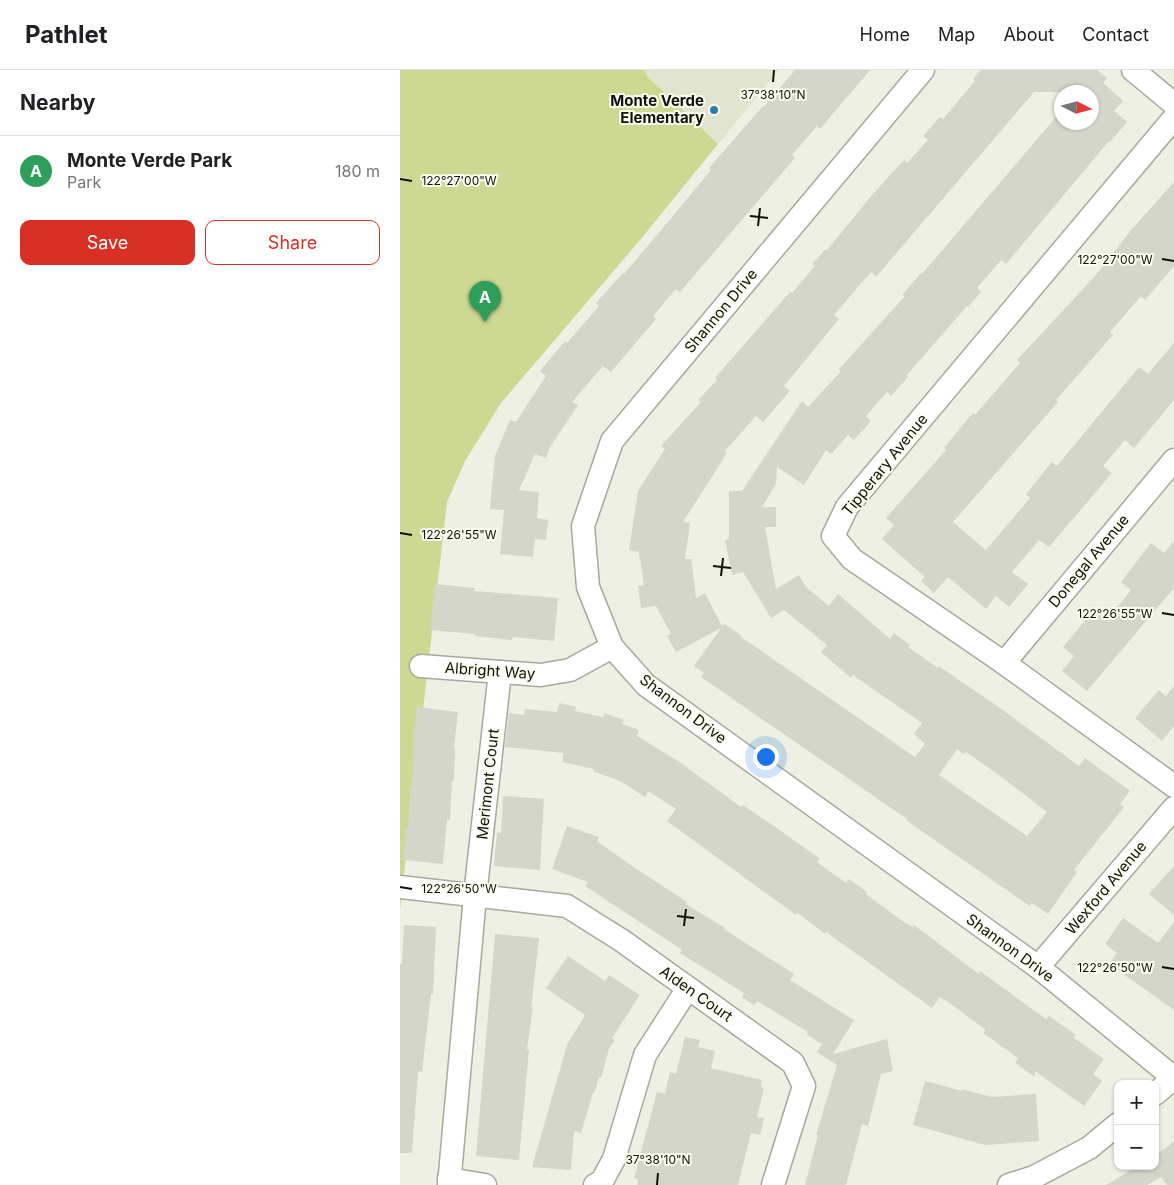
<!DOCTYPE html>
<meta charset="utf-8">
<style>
body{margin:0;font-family:Inter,sans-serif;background:#f2f2f2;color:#202124}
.controls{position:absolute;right:15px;bottom:15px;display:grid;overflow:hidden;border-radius:10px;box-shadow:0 1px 4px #0004}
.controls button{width:45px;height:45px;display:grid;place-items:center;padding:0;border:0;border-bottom:1px solid #e0e0e0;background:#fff;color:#202124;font:25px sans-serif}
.compass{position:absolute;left:654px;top:15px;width:45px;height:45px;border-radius:50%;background:#fff;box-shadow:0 1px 4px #0004;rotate:96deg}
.you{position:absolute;left:365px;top:686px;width:18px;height:18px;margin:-12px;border:4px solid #fff;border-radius:50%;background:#1a73e8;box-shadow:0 0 0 8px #1a73e833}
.badge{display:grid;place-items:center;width:32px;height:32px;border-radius:50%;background:#d93025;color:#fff;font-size:16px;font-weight:700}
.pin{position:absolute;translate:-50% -41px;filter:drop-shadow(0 1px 2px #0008)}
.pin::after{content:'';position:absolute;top:26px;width:18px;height:15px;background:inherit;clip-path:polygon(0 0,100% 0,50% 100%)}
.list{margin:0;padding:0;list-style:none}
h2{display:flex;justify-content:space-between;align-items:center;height:65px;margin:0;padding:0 20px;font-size:21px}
h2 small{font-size:16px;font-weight:400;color:#757577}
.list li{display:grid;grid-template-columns:32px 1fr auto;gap:15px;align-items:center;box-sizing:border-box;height:70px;padding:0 20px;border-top:1px solid #e0e0e0}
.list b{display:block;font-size:19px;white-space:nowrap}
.list p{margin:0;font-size:16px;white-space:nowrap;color:#757577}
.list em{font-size:16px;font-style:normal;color:#757577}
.actions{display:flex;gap:10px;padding:15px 20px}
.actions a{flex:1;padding:11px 0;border:1px solid #d93025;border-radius:10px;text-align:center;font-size:18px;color:#d93025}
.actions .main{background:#d93025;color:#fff}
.map{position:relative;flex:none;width:774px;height:1115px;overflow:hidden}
header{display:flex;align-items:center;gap:30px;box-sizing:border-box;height:70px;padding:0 25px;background:#fff;border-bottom:1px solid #e0e0e0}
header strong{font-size:24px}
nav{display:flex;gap:28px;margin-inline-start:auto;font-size:18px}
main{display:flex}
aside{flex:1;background:#fff}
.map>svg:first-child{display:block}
.built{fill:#e1e5cf}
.green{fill:#cdd892}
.building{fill:#d3d6c8;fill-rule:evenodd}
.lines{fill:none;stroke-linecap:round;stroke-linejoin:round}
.minor-casing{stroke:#a6a99b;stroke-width:25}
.minor{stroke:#fff;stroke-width:22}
.ticks{fill:none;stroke:#10110c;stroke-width:2}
.poi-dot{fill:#2b7dae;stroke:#fbfdef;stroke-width:2}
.labels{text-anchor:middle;stroke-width:4;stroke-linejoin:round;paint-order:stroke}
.poi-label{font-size:15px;font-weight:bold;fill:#10110c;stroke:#fbfdef;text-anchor:end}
.street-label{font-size:15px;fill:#10110c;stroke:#fbfdef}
.ticks-label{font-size:12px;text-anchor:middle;fill:#10110c;stroke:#fbfdef;stroke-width:4;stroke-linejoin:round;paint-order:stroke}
</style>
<header>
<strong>Pathlet</strong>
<nav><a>Home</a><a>Map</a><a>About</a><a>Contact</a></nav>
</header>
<main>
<aside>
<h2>Nearby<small></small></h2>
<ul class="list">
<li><span class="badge" style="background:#2e9e5b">A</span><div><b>Monte Verde Park</b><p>Park</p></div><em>180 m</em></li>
</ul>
<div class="actions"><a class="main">Save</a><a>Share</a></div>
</aside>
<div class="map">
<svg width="774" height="1115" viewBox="0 0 774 1115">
<rect width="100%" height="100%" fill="#edf0e2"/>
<path class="built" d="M244,0H379L318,74L247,6Z"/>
<path class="green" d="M0,0H244L248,7L318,74L240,170L101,333L65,391L47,432L0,839Z"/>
<g class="building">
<path d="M395,0H470L420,59L417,56L392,85L395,88L280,222L276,219L253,246L256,249L211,302L203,296L172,332L178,335L150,377L146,388L135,384L119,420L139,422L137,448L148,450L146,470L135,469L133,487L100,484L104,440L90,439L95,386L110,350L116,352L146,306L140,301L165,271L167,273L199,236L196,233L223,203L224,204L262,159L311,100L309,98L363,36L364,37Z"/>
<path d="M581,0H697L707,8L703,13L723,31L714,41L727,52L710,72L709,71L606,194L601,190L577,218L581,222L568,237L567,236L506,306L508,307L491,326L487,322L466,346L471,351L454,370L448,365L431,384L426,380L404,415L377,397L376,414L362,437H376V457H365L376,519L399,505L407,518L429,536L438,524L490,569L494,563L510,575L508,577L538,598L539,596L600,638L679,696L685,688L730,721L720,734L724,737L674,800L677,802L648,844L632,833L630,836L563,790L506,750L507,749L301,607L304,603L294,596L321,558L276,582L267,566L271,564L256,536L241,538L238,516L244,515L239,482L229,480L238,421L265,379L261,376L301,332L298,330L317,310L315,308L390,222L392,223L415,196L412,194L426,179L427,180L472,125L504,90L507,93L528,70L523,66L540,47L543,49L575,11L573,9ZM634,22H692V52H662V40L522,204L521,203L502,225L505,226L439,299L441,301L408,337L402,331L342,421H329V469L325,470L332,505L343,502L371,548L384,540L427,575L421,582L451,608L453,605L522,653L514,664L525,674L515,687L341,567L342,566L324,554L322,556L305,523L296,528L291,489H285L290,453L283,452L327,383L325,381L356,346L363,352L390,321L384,316L439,249L434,245L471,202L476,207ZM557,679L564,684L566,682L603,708L647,742L627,766L539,705Z"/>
<path d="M774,112V196L745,230L741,226L710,262L713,265L656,330L658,332L553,452L586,480L630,428L626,424L652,392L657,396L739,297L748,304L774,273V330L734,378L725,370L703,396L712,403L649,477L639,470L612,502L628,514L609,537L596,526L586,539L548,507L534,523L521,511L525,507L482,469L494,455L486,448L546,380L544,378L561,357L573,343L575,345L620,293L617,290L695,206L732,159Z"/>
<path d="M774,471V518L687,621L662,601L674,586L663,577L694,540L706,551L731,520L721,512L751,473L764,483Z"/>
<path d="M35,514L75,518L74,521L158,528L154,571L113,567L112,570L75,566V564L30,560Z"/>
<path d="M774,616V656L762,671L735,648L759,620L766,626Z"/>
<path d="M159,633L176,637L175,641L203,647L204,643L224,650L222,654L239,660L237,666L278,691L341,737L343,735L374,756L420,789L417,792L446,813L449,809L467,822L466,824L505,853L513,857L514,855L579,904L580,901L646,949L649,946L676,965L674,968L704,989L693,1004L702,1011L684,1036L635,1001V1007L615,993L618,988L583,963L586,960L548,932L540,927L532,938L426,862L425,864L398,843L396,845L267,751L276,739L248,721L245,727L220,711L193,701L194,699L162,692L164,683L105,677L109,643L124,645L125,639L157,642Z"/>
<path d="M17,637L58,642L54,678H55L54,711H52L50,750H47L43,794L3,790L6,758H8L10,716L12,717L14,663Z"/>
<path d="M103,726L144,729L140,800L94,796L97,763H101Z"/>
<path d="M167,756L199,767L197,771L232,796L287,832L286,834L325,858L324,859L394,904L390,910L454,950L433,984L487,969L493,1001L481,1004L468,1056L462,1054L446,1115H405L418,1065H416L437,995L417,982L422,974L406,964L408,962L357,931L354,935L342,927L344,923L280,883L282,880L185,816L188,812L152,799Z"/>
<path d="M774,796V845L749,824Z"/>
<path d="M723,848L758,873L774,852V940L709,894L717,883L705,874Z"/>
<path d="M4,855L36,857L33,924H31L22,1002L18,1001L12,1083H0V894H2Z"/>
<path d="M95,864L139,868L131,939L133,936L127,980H129L119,1090L76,1086Z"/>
<path d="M168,886L205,911L209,905L240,925L212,968L215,970L209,979L201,1008L199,1007L194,1024L193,1023L181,1063L174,1061L171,1100L132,1097L167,975L185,945L146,918Z"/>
<path d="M285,967L300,970L298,977L315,981L311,998L362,1010L361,1017L364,1018L357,1047L364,1048L360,1065L351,1063L338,1115H237L238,1109L234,1108L257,1022L265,1024L270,1002L276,1004Z"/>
<path d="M525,1011L562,1021V1019L592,1027L636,1024L639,1071L585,1075L513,1055Z"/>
<path d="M774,1071V1115H767L761,1107L747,1115H706L738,1096H755V1086Z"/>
</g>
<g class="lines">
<g class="minor-casing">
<g id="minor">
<path d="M523,0L212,371L183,456L188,517L212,577L246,615L638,897L774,1008"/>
<path d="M733,0L774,34"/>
<path d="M774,48L447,437L433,466L452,489L604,593L774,716"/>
<path d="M604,593L774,390"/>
<path d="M21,596L141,605L170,600L212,577"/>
<path d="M0,817L167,836L221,870L393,993L404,1016L373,1115"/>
<path d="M638,897L774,738"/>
<path d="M755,1024L774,1008"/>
<path d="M49,1109L85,1115"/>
<path d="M49,1115L75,826L100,602"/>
<path d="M195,1115L202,1111L214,1089L245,985L288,918"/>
<path d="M609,1115L634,1107L689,1078L718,1054"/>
</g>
</g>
<use href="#minor" class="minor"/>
</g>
<path class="ticks" d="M373,12L374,0M0,109L12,111M350,146L368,148M358,156L360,138M762,189L774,191M0,463L12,465M313,496L331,498M321,506L323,488M762,543L774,545M0,817L12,819M277,846L294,848M284,856L286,839M762,897L774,899M257,1115L258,1103"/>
<circle class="poi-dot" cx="314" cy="40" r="5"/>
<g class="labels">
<g class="poi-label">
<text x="304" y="36">Monte Verde<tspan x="304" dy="17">Elementary</tspan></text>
</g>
<g class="street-label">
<text transform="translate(321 241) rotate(-50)" y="5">Shannon Drive</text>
<text transform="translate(485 395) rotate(-51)" y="5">Tipperary Avenue</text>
<text transform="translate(689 491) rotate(-50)" y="5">Donegal Avenue</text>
<text transform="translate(90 601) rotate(4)" y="5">Albright Way</text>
<text transform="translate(283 639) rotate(37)" y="5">Shannon Drive</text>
<text transform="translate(88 714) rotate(-84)" y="5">Merimont Court</text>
<text transform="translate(706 818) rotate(-50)" y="5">Wexford Avenue</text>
<text transform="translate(610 878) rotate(36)" y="5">Shannon Drive</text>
<text transform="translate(296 924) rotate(35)" y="5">Alden Court</text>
</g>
</g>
<g class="ticks-label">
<text x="373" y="29">37°38'10"N</text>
<text x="59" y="115">122°27'00"W</text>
<text x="715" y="194">122°27'00"W</text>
<text x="59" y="469">122°26'55"W</text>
<text x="715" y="548">122°26'55"W</text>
<text x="59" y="823">122°26'50"W</text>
<text x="715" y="902">122°26'50"W</text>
<text x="258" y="1094">37°38'10"N</text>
</g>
</svg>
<div class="controls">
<button>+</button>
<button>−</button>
</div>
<svg class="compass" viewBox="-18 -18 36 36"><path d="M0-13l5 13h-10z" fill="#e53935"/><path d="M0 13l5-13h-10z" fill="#757577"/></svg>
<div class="you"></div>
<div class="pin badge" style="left:85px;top:252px;background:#2e9e5b">A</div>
</div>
</main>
